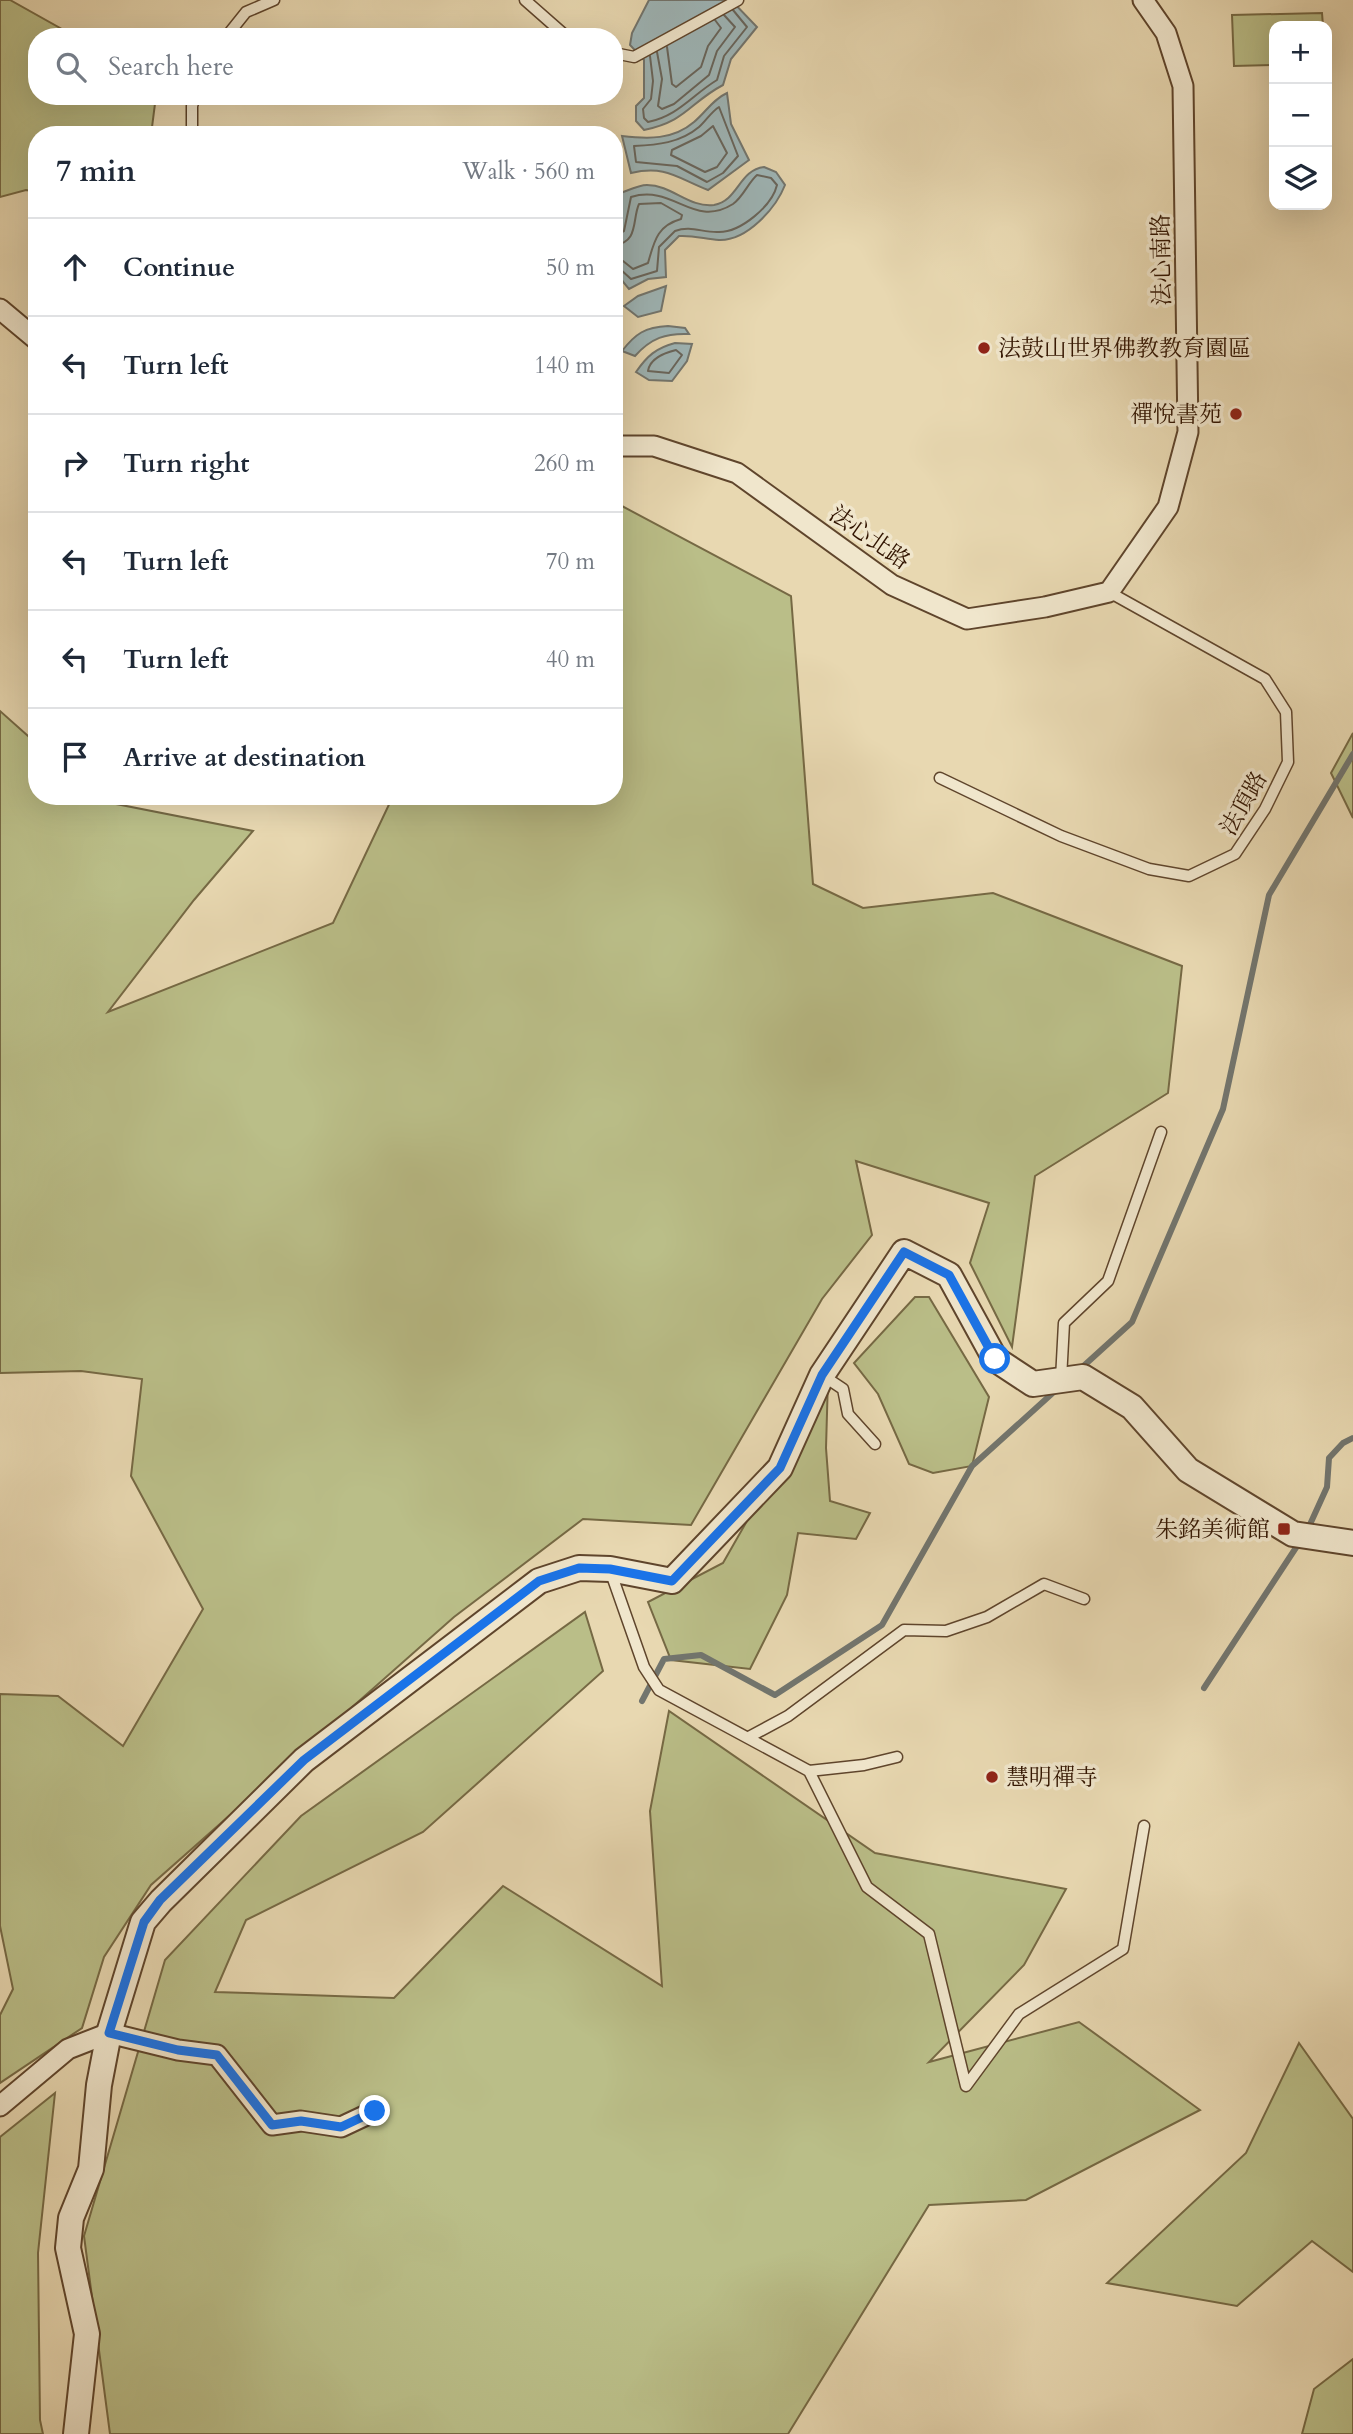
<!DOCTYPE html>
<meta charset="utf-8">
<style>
body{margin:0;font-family:Cardo,"Noto Serif TC",serif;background:#f6f6f7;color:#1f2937}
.controls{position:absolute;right:21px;top:21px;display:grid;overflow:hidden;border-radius:14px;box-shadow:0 7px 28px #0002}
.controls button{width:63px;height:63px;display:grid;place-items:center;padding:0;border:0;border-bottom:2px solid #e0e1e3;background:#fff;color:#1f2937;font:35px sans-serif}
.stop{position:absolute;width:21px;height:21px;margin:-16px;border:5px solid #1a73e8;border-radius:50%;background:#fff}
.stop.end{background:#1a73e8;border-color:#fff;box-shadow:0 2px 7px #0008}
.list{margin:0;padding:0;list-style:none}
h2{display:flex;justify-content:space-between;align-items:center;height:91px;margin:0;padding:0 28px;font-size:30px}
h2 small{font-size:23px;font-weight:400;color:#747a83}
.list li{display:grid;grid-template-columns:46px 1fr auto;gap:21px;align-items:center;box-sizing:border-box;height:98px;padding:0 28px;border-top:2px solid #e0e1e3}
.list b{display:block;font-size:26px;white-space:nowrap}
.list em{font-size:23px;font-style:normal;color:#747a83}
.icon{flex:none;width:38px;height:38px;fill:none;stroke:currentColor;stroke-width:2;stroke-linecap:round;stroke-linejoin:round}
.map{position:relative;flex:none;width:1353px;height:2434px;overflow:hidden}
.search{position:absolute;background:#fff;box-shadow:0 7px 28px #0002;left:28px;top:28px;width:595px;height:77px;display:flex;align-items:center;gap:18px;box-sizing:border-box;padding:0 24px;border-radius:28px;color:#747a83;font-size:26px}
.panel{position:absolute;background:#fff;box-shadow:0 7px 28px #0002;left:28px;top:126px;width:595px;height:679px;border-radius:28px}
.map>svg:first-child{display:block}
.green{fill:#babe88;stroke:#766944;stroke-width:2}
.water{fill:#9eb6b8;stroke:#72756e;stroke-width:2}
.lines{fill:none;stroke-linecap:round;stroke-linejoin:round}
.shore{stroke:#68655c;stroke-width:2}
.stream{stroke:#72756e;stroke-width:6}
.service-casing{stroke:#5f452c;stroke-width:13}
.minor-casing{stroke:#5f452c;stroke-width:23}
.tertiary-casing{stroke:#5f452c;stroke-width:28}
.service{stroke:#f0e6cc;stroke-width:10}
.minor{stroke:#f0e6cc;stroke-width:19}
.tertiary{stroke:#f0e6cc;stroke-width:24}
.route{stroke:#1a73e8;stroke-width:9}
.poi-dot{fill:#8f2418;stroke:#f0e6cc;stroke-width:2.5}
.labels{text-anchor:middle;stroke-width:7;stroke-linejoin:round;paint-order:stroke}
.street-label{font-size:23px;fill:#311400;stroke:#f0e6cc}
.poi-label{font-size:23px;fill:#311400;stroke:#f0e6cc;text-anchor:start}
</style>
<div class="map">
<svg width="1353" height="2434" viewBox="0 0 1353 2434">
<rect width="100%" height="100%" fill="#e8d8b1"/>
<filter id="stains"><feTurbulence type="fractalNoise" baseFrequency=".00286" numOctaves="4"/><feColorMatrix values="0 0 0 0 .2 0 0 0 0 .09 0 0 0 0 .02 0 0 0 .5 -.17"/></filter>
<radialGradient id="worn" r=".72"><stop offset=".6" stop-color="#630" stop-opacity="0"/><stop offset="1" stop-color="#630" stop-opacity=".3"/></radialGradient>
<g class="green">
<path d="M0,0H10L76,37H37V96H156L151,135H37V192L26,190L0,197Z"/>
<path d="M1322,13L1323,26H1274V65L1234,66L1232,15Z"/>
<path d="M620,505L791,596L813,884L863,908L993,893L1182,966L1168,1093L1035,1176L1012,1347L970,1263L989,1203L856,1161L872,1235L822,1299L691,1525L583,1519L454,1617L151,1885L104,1957L82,2028L0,2083V2015L13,1989L0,1926V1694L58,1696L123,1746L203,1609L131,1476L142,1379L81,1371L0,1373V711L37,744V796H96L101,801L253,831L194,900L108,1012L333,923L393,796H614V510Z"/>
<path d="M1353,733V818L1331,773Z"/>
<path d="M915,1297H929L989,1397L972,1466L933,1473L909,1464L878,1394L854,1363Z"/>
<path d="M828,1379L826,1448L830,1501L870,1513L856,1539L798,1533L787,1595L750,1669L671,1660L648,1602L723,1563Z"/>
<path d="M585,1612L603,1671L423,1832L246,1920L215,1992L394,1998L503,1886L662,1986L650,1811L669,1711L875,1853L1066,1889L1024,1965L929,2062L1079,2022L1200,2110L1026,2200L929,2205L788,2434H110L84,2236L165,1960L301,1816Z"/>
<path d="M1299,2043L1353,2119V2272L1312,2241L1237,2306L1107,2283L1246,2153Z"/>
<path d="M55,2093L38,2253L40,2420L43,2434H0V2137Z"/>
<path d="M1353,2359V2434H1302L1314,2389Z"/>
</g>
<g class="water">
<path d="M649,0H731L757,27L731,59L723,85C689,103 687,121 644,130L636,121V106L644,98V60L630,45L632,33Z"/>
<path d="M727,93L731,124L749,160L708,190C677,178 666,165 631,173L622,136C648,139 673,140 694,122C707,111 712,100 727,93Z"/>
<path d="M764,167L776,172L785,185C776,208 747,241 719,240C705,239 693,235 679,236L665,250L666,277L648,279L629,289C600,259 621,230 621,193C629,190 639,185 647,185C672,185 689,208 714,205C738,201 739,170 764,167Z"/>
<path d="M666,286L661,311L638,317L624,306L638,296Z"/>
<path d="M668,326L685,328L689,334C666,333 651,338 635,356L622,351C635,334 645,327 668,326Z"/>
<path d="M675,343L692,344L687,361L672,381L649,380L636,372C647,356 656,348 675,343Z"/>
</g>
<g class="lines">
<g class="shore">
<path d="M667,47L672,84L676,87L701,67L708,46L721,28L715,20"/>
<path d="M657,52L662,79L658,106L662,109L674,104L709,75L717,51L735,27L724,15"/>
<path d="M650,56L653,81L651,99L643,109L644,118L648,122C678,116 692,95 717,80L724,56L747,27L733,10"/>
<path d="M719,107L738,156L723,173L707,182L677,166L636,162L634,146C657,145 680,143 699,127C706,121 711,112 719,107Z"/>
<path d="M713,126L727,153L717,167L705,172L671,155L672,150L701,136Z"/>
<path d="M614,236L624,231L631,197C674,184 693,229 733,204C743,197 748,183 757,175L771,178L777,185C772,206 741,232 719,232C703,233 691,225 675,231L659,247L657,271L631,279L620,269L614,268"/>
<path d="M614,245C639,243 632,219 639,204L661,203L682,215L681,219C656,226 654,243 648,263L633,269L623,261L614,259"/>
<path d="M676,350L682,355L669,373L648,371C650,358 664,353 676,350Z"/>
</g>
<g class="stream">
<path d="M1078,1371L1132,1322L1223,1109L1269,895L1353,754"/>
<path d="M1307,1531L1327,1487L1329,1458L1343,1443L1353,1438"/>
<path d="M1204,1688L1301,1540"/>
<path d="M642,1701L664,1659L701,1655L775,1695L882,1625L972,1466L1056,1390"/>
</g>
<g class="service-casing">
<g id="service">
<path d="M525,0L567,37"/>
<path d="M226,37L246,12L274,0"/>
<path d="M614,53L634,57L738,0"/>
<path d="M192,135V106L195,96"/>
<path d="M940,778L1061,836L1149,869L1189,876L1235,854L1265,809L1288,762L1286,712L1265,679L1109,592"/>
<path d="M822,1375L843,1389L848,1414L875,1444"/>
<path d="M1061,1379L1064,1323L1108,1281L1161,1132"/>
<path d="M611,1573L644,1667L659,1690L809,1771L867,1887L929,1934L966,2086L1019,2014L1123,1949L1144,1826"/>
<path d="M749,1737L788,1716L904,1630L946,1631L987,1617L1044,1584L1084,1599"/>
<path d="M809,1771L864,1765L897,1757"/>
</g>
</g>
<g class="minor-casing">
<g id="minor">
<path d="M0,309L37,340"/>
<path d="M614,446H654L737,473L892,585L967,619L1045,607L1109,592L1168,507L1188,432L1183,86L1166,33L1143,0"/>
<path d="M0,2106L68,2049L109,2033L178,2050L217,2055L272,2125L301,2121L341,2127L375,2111"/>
</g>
</g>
<g class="tertiary-casing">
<path id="tertiary" d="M76,2434L87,2334L68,2248L71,2218L91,2169L99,2085L109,2033L143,1922L161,1901L304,1760L539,1581L579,1568L610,1569L672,1581L780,1468L822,1375L904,1252L949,1275L995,1359L1033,1384L1083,1377L1132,1407L1188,1470L1293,1534L1353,1543"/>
</g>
<use href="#service" class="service"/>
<use href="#minor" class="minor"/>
<use href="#tertiary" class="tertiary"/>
</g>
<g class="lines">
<path class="route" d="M375,2111L341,2127L301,2121L272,2125L217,2055L178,2050L109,2033L144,1922L160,1900L304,1760L539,1581L579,1568L610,1569L672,1581L780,1468L822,1375L904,1252L949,1275L995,1359"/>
</g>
<g class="poi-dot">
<circle cx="984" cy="348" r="7"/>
<circle cx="1236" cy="414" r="7"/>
<rect x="1277" y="1522" width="14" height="14" rx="3.5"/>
<circle cx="992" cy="1777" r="7"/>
</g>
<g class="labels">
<g class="street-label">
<text transform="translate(1161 260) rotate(-91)" y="8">法心南路</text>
<text transform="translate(870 537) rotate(35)" y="8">法心北路</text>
<text transform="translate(1243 803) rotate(-60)" y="8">法頂路</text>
</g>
<g class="poi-label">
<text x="998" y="356">法鼓山世界佛教教育園區</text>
<text x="1222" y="422" text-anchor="end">禪悅書苑</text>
<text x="1270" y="1537" text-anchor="end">朱銘美術館</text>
<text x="1006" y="1785">慧明禪寺</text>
</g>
</g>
<rect width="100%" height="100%" filter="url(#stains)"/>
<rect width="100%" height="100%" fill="url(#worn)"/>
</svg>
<div class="controls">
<button>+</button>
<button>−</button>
<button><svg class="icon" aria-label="layers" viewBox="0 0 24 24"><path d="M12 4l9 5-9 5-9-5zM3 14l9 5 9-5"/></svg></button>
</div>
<div class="stop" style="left:995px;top:1359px"></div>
<div class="stop end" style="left:375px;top:2111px"></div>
<div class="search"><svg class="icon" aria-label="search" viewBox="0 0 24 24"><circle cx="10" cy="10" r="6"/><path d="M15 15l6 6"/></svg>Search here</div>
<section class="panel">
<h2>7 min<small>Walk · 560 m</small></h2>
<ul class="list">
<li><svg class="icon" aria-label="ahead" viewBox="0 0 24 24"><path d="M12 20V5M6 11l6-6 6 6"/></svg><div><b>Continue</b></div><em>50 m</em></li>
<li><svg class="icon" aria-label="left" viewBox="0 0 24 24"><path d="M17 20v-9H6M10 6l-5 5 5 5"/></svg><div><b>Turn left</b></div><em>140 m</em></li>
<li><svg class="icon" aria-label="right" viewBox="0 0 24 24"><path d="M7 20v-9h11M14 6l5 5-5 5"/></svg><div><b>Turn right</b></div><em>260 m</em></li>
<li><svg class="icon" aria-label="left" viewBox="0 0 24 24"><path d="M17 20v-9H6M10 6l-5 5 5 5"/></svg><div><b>Turn left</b></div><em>70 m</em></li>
<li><svg class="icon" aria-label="left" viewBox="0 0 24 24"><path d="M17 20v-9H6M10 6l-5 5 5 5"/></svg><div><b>Turn left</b></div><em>40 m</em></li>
<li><svg class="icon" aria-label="arrive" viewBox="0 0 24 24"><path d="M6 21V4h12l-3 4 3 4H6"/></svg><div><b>Arrive at destination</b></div></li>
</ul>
</section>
</div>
